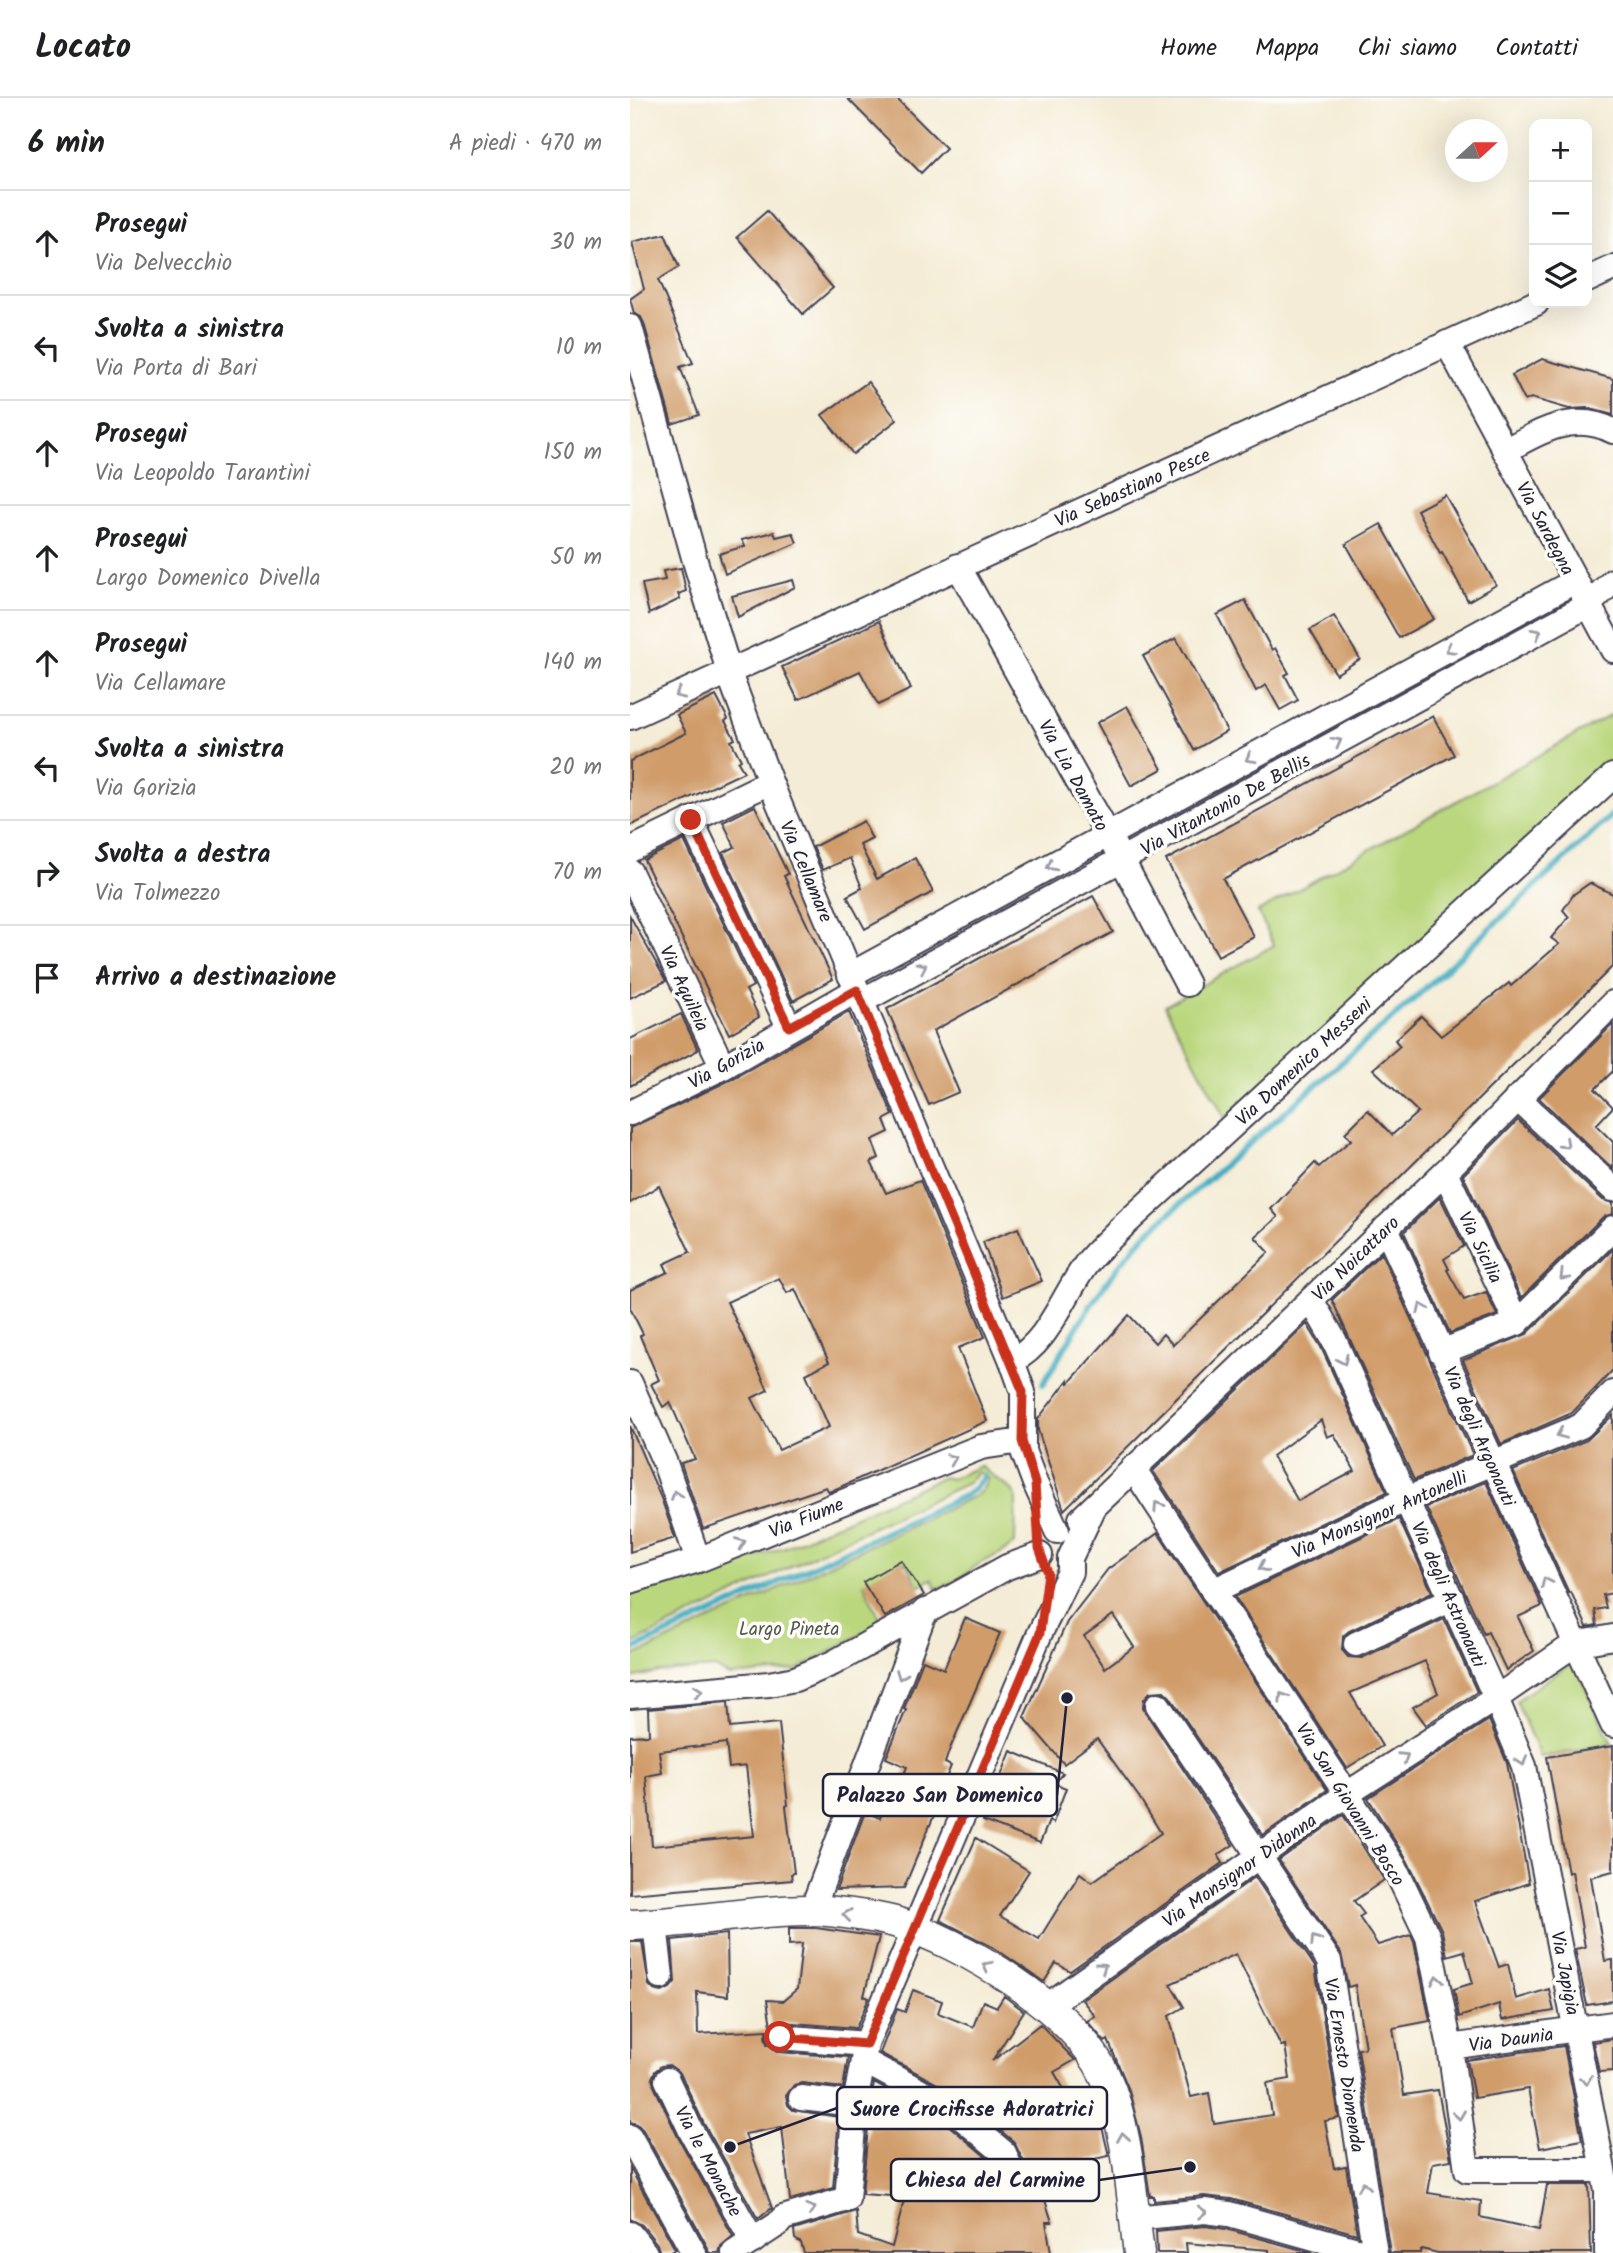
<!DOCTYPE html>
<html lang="it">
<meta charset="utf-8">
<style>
body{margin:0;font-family:Kalam,sans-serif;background:#f2f2f2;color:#202124}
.controls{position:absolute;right:21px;top:21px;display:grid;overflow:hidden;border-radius:14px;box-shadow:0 7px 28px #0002}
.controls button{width:63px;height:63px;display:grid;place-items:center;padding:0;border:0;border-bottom:2px solid #e0e0e0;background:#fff;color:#202124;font:35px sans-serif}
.compass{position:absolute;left:815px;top:21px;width:63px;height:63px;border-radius:50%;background:#fff;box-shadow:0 7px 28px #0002;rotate:69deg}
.stop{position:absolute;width:21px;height:21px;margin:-16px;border:5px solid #c8321e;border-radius:50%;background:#fff}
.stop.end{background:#c8321e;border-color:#fff;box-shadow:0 2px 7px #0008}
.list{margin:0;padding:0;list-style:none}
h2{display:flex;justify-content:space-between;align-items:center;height:91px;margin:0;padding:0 28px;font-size:30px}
h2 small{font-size:23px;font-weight:400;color:#757577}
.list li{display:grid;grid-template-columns:46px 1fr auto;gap:21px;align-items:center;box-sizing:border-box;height:105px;padding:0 28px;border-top:2px solid #e0e0e0}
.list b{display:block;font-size:26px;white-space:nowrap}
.list p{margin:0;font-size:23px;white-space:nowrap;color:#757577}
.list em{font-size:23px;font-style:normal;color:#757577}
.icon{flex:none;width:38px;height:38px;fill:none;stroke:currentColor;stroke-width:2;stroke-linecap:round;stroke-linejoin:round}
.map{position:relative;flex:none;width:983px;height:2155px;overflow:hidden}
header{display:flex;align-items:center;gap:42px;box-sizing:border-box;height:98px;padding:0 35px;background:#fff;border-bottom:2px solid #e0e0e0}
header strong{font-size:33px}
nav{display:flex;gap:38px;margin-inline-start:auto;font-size:24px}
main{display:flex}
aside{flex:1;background:#fff}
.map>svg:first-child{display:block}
.green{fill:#bad77e;stroke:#6e7c5c;stroke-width:2}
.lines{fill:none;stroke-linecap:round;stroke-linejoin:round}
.stream{stroke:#43adc2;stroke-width:6}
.building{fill:#d09c6a;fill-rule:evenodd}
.minor-casing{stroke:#424052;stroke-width:28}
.major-casing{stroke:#424052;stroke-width:33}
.minor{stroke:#fff;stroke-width:24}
.major{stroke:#fff;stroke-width:30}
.oneway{stroke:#9c9ca7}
.route{stroke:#c8321e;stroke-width:9}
.labels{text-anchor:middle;stroke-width:7;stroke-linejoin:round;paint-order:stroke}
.street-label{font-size:19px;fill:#22223b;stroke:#fdfcf7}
.park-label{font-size:19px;fill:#50584f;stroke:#fdfcf7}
.leader{fill:none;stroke:#22223b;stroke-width:2.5}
.callout-dot{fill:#22223b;stroke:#fdfcf7;stroke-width:2.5}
.callout{fill:#fdfcf7;stroke:#22223b;stroke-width:2.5}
.callout-label{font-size:21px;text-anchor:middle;font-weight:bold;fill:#22223b}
</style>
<header>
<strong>Locato</strong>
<nav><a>Home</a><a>Mappa</a><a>Chi siamo</a><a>Contatti</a></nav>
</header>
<main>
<aside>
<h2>6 min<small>A piedi · 470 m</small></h2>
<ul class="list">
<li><svg class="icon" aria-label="ahead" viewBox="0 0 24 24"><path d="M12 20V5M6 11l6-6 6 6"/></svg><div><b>Prosegui</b><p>Via Delvecchio</p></div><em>30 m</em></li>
<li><svg class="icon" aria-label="left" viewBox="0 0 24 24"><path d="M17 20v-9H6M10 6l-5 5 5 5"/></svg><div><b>Svolta a sinistra</b><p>Via Porta di Bari</p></div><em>10 m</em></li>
<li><svg class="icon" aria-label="ahead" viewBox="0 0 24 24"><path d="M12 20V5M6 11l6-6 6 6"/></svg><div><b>Prosegui</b><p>Via Leopoldo Tarantini</p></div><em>150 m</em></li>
<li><svg class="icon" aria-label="ahead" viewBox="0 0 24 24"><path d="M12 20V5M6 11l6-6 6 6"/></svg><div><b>Prosegui</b><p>Largo Domenico Divella</p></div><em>50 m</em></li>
<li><svg class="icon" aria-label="ahead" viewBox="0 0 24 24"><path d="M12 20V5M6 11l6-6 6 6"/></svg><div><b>Prosegui</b><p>Via Cellamare</p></div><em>140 m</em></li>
<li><svg class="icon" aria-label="left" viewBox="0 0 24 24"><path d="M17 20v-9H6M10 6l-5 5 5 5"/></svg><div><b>Svolta a sinistra</b><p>Via Gorizia</p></div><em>20 m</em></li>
<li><svg class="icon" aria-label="right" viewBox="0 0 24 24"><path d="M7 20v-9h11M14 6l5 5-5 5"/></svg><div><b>Svolta a destra</b><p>Via Tolmezzo</p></div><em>70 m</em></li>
<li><svg class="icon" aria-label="arrive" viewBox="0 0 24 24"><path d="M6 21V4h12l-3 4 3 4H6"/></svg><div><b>Arrivo a destinazione</b></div></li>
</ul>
</aside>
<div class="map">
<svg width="983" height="2155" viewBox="0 0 983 2155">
<rect width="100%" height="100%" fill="#fdfcf7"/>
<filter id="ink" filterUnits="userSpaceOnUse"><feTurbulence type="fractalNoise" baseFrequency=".0143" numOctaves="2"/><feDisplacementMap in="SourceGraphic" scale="14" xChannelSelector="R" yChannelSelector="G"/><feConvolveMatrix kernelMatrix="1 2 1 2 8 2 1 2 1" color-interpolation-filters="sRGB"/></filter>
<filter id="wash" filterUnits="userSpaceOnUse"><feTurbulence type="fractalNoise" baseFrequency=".00686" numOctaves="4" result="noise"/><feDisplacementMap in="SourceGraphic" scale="28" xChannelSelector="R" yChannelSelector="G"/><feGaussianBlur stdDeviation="1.57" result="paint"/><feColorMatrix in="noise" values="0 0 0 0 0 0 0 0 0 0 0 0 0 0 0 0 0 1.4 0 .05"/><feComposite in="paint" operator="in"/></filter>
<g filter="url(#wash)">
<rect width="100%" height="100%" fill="#f4ecd6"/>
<g class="green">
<path d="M983,616V664L596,1022L535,908L644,847L628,814Z"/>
<path d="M350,1368L383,1393L386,1399L385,1444L375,1453L350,1465L328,1482L307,1491L302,1481L288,1488L276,1464L233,1485L252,1524L167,1572L99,1578L85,1570L30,1574L0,1580V1560L345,1398L352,1392L358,1381L347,1374L338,1385L215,1442L0,1547V1495L68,1479L158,1448L313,1379L321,1381Z"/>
<path d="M943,1564L982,1646L910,1659L886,1603Z"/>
</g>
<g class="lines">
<g class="stream">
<path d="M413,1286C445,1232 473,1182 516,1136L775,909L983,716"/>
<path d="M0,1553L336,1397L345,1390L354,1378"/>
</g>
</g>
<g id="blocks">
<g class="building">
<path d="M217,0H266L316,50L291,75Z"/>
<path d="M137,113L203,190L173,216L107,139Z"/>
<path d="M35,136L49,169L28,182L63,265L50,269L69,317L42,326L14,225L11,219L4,215L0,201L14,191L2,144Z"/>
<path d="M912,261L983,281V317L957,310L939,311L901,300L895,303L882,277Z"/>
<path d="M238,284L267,322L223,356L192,317Z"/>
<path d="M815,397L866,487L838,503L812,454L810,455L787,412Z"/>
<path d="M751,426L804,521L769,540L716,446Z"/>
<path d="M144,434L146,439L163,435L167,445L95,476L89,456L115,448L112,442Z"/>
<path d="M51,470L56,493L48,496L50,501L19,516L12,486L35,482L33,473Z"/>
<path d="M163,482L165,489L108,519L102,498Z"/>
<path d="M615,502L642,552L645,550L659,575L655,577L668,602L650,612L636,587L626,593L587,517Z"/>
<path d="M704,518L730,561L706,576L680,532Z"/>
<path d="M249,523L281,591L248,607L230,573L168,602L152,569Z"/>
<path d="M546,540L597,633L564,652L513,558Z"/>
<path d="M86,598L98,621L95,623L105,641L101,643L111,662L108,664L114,674L0,728V663L56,635L47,617Z"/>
<path d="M497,608L532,671L501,688L467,625Z"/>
<path d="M803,618L824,657L593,781L624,839L588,858L536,762Z"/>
<path d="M125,708L158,776L154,778L203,881L163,903L93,755L105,749L93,724Z"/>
<path d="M233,723L242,741L230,747L247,781L285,760L303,794L235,831L217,798L232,790L220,760L193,772L183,749Z"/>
<path d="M54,742L123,888L116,892L129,919L99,936L14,762Z"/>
<path d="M960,785L983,796V868L434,1412L408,1332V1321L438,1282L439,1285L499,1217L525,1245L533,1236L543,1247L639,1154L625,1139L648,1119L641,1111L685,1065L689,1069L721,1042L715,1035L738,1012L762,1037L788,1014L743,971L770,948L765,942L791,918L811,938L879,885L881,888L929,846L921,840L939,819L933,812L944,796Z"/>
<path d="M463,798L483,834L303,933L329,994L299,1007L257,911Z"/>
<path d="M0,818L36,883L0,900Z"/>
<path d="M219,914L263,1017L254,1022L259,1034L242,1042L249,1060L241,1064L256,1095L290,1082L355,1239L328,1250L357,1323L199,1394L196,1389L73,1431L51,1365L65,1361L40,1304L33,1309L21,1286L29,1282L10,1238L13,1236L0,1210V1192L38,1174L34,1166L60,1154L29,1088L0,1105V1030L100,982ZM149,1180L157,1195L165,1191L199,1264L176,1276L199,1329L149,1352L122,1300L138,1292L97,1204Z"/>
<path d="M51,916L68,952L0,988V941Z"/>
<path d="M983,926V973L965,991L983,1009L966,1027L983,1044V1071L909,1000Z"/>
<path d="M888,1022L973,1102L983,1105V1116L973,1119L891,1200L833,1077Z"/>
<path d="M810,1099L834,1148L814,1161L819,1171L817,1172L834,1202L856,1194L867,1217L820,1235L774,1134Z"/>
<path d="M388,1130L412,1183L373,1199L353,1144Z"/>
<path d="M983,1151V1272L942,1315L871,1346L833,1262L897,1236Z"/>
<path d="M751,1155L843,1357L784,1382L702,1202Z"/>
<path d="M677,1226L691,1249L757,1394L589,1474L523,1373ZM691,1322L697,1339L704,1336L725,1373L668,1403L642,1358Z"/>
<path d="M983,1317V1495L973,1497L976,1510L965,1512L967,1527L957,1529L941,1494L939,1495L883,1373L957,1342Z"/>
<path d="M0,1328L31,1400L45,1440L0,1454Z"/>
<path d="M856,1384L912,1508L888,1519L904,1553L876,1572L858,1534L854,1536L796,1409Z"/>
<path d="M769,1421L802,1494L719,1533L713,1538L712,1552L718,1559L732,1560L814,1521L847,1594L796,1627L783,1609L808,1595L795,1563L720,1595L752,1648L717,1670L605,1499Z"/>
<path d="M528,1435L697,1692L633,1737L540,1599L534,1593L520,1594L514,1601L513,1609L516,1615L603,1747L588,1757L593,1765L440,1873L426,1865L414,1884L363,1849L310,1822L346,1740L399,1773L370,1818L409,1841L450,1775L462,1784L531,1735L509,1699L467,1641L434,1666L394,1619L437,1524L478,1471ZM483,1517L504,1549L475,1570L454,1538Z"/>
<path d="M271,1462L294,1497L255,1519L233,1484Z"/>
<path d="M335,1520L370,1535L319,1653L315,1665L321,1668L314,1685L317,1686L274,1790L206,1792L235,1714L250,1720L255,1709L260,1711L277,1669L256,1660L276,1612L274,1611L293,1562L314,1571Z"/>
<path d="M98,1604L100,1630L149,1625L158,1707L156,1708L164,1775L161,1776L162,1782L0,1796V1638L19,1637L18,1611ZM96,1645L99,1670L116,1668L124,1738L22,1748L16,1678L32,1675L29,1653Z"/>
<path d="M859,1622L877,1665L899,1785L845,1803L869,1869L878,1866L886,1901L919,1891L924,1913L872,1922L869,1906L829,1919L824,1891L843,1885L834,1853L817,1858L812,1833L777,1762L738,1700Z"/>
<path d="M983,1648V1773L961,1779L975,1863L983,1862V1903L957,1907L945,1851L955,1849L942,1773L938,1775L917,1659Z"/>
<path d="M381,1653L433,1675L424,1685L436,1690L423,1725L419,1723L410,1745L353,1723Z"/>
<path d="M713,1717L754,1782L724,1803L734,1816L729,1819L748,1847L781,1837L784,1844L800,1923L763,1930L774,1997L808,1992L821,2062L803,2065L798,2095L851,2103L850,2119L909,2132L917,2087H959L961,2155H808L791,2151L790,2155H760L728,1951L735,1950L725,1887L718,1889L711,1855L649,1762Z"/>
<path d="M625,1779L685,1869L709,2020L695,2023L704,2070L716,2068L727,2136L601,2101L574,2098L524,2103V2098H520L511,2039L499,1992L478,1942L475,1944L457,1923L465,1918L452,1902ZM606,1856L651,1948L655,1947L660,1981L637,1985L642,2017L584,2026L579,1995L561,1999L539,1918L554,1909L540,1886Z"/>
<path d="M159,1830H186L249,1839L234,1898L239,1900L226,1930L151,1924L141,1928L137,1902L153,1903L167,1891L172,1846L159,1847Z"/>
<path d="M97,1836L98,1898L67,1894L68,1936L137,1932L135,1938L137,1946L148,1954L218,1959L213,1990L172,1985L164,1987L156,1998L158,2007L163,2012L209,2019L203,2090L160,2102L152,2029L115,2036L142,2110L128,2121L74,2026L50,1975L39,1967L31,1968L25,1973L22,1980L24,1988L48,2039L103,2138L91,2148L89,2155H79L77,2148L13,2032L7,2026L0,2024V1844H12L19,1887L24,1892L32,1894L40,1890L45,1884L42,1842Z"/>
<path d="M283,1892L312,1903L308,1915L343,1929L353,1903L367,1909L374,1898L394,1913L362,1963L410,1926L445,1962L424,1974L445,2010L466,2004L479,2058L410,2072L413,2081L409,2083L422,2124H416L421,2155H174L171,2145L165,2141L164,2132L226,2113L228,2137L262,2149L275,2099L232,2096L240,2008L244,1985L311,2021L362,2064L374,2086L387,2088L394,2082L397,2075L396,2068L384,2044L326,1996L250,1955L267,1911L275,1914Z"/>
<path d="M983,1941V1973L969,1974L963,1944Z"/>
<path d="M934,1948L952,2042L910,2050L898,1991L844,2000L837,1962Z"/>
<path d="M0,2070L45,2151L39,2155H30L27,2146L12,2127L0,2121Z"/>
<path d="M575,2128L596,2131L683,2155H639V2152L556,2145L557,2155H527L526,2133Z"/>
</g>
</g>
</g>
<g filter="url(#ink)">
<use href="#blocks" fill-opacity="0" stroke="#424052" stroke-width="2"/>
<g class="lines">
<g class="minor-casing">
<g id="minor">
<path d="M957,182L983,170"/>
<path d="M0,229L65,463L103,586L140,684L382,1263L393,1294V1353L405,1385L427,1433"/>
<path d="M817,245L983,552"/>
<path d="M875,353C909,333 945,313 983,333"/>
<path d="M328,468L492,762L557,886"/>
<path d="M0,619L906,205"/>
<path d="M61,722L159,929"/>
<path d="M0,752L140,684"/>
<path d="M0,774L93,969"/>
<path d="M220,877L945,483"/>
<path d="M232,903L958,507L983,483"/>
<path d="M887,1000L983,1091"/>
<path d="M0,1015L93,969L227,892"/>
<path d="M815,1074L887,1225"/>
<path d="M756,1130L983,1627"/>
<path d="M681,1202L704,1242L866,1600L894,1668L977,2092V2155"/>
<path d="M811,1254L887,1225L983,1130"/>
<path d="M382,1263C419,1245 433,1197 457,1165C467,1152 480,1141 492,1129L983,678"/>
<path d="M0,1285L35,1365L68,1462"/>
<path d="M503,1370L764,1768L798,1839L820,1949L837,2072H973"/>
<path d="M451,1421L815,1074L983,905"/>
<path d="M0,1483L68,1462L351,1349L392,1343"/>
<path d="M583,1493L777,1401L951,1328L983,1295"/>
<path d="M726,1546L822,1501"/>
<path d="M0,1598L139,1586L165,1581L203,1565L377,1469L410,1457"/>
<path d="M528,1607L699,1863L745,2155"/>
<path d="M182,1812L295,1513"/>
<path d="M25,1826L31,1879"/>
<path d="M417,1908L717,1696L866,1600L945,1546L983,1539"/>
<path d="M150,1939L236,1946"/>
<path d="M820,1949L983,1926"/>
<path d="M234,1963L319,2009L374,2055L382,2074"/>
<path d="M37,1982L61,2033L123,2143"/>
<path d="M171,2000L225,2006"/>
<path d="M0,2039L64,2155"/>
<path d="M504,2120L575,2113L599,2116L738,2155"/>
<path d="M0,2136L15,2155"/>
<path d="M104,2155L148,2126L153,2120L217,2101L225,2006L236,1946L410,1535L440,1474V1460L463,1411"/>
</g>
</g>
<g class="major-casing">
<path id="major" d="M0,1827C60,1825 120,1812 180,1812C199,1812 247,1819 265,1824C332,1844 446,1912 475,1978C499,2030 501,2098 509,2155"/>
</g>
<use href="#minor" class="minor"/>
<use href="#major" class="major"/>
</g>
<defs><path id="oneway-chevron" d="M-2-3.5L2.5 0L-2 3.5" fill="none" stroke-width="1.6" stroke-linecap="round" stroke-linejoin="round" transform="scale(1.75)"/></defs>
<g class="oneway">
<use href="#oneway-chevron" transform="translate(907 535) rotate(-29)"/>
<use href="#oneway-chevron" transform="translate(820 551) rotate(151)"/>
<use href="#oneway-chevron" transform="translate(49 596) rotate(155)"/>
<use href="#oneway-chevron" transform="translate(707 644) rotate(-29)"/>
<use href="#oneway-chevron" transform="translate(620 660) rotate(151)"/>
<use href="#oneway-chevron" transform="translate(421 768) rotate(152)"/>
<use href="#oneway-chevron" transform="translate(292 869) rotate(-28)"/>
<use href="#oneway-chevron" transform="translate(935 1046) rotate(43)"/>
<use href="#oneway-chevron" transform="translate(934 1178) rotate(135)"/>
<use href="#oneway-chevron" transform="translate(792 1210) rotate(-114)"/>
<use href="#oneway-chevron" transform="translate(713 1262) rotate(65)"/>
<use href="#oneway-chevron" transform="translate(931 1336) rotate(157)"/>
<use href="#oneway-chevron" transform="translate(322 1361) rotate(-22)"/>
<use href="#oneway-chevron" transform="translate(46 1397) rotate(-109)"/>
<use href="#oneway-chevron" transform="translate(528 1408) rotate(-123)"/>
<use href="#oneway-chevron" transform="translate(111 1445) rotate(-22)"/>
<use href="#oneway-chevron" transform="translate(633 1469) rotate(155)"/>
<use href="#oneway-chevron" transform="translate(916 1484) rotate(-115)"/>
<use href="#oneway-chevron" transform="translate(271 1577) rotate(111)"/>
<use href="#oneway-chevron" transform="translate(68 1593) rotate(-5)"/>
<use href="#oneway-chevron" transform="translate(653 1599) rotate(-123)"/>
<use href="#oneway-chevron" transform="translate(774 1659) rotate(-33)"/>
<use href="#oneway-chevron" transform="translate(892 1663) rotate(71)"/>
<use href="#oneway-chevron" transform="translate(217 1817) rotate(-172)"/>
<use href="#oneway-chevron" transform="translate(685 1842) rotate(-123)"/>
<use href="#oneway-chevron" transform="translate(357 1868) rotate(-151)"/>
<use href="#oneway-chevron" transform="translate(472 1869) rotate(-35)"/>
<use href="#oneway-chevron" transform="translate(807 1882) rotate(-101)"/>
<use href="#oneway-chevron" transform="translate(956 1982) rotate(80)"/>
<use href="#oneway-chevron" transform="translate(829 2017) rotate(82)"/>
<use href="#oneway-chevron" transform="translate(493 2039) rotate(-99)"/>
<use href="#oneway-chevron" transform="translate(734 2088) rotate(-99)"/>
<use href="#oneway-chevron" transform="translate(181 2111) rotate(-18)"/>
<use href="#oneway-chevron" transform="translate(572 2114) rotate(-2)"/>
</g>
</g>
<g class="lines" filter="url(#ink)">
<path class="route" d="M61,722L159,929L227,892L393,1294L392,1343L405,1385L409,1450L418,1475L410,1535L236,1946L150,1939"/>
</g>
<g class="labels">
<g class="street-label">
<text transform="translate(502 389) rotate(-24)" y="7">Via Sebastiano Pesce</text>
<text transform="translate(916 430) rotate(62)" y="7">Via Sardegna</text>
<text transform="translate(444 677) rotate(61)" y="7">Via Lia Damato</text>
<text transform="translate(595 706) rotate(-29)" y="7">Via Vitantonio De Bellis</text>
<text transform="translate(177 773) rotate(67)" y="7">Via Cellamare</text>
<text transform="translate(55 890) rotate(65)" y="7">Via Aquileia</text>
<text transform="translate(673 963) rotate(-43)" y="7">Via Domenico Messeni</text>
<text transform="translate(96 965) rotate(-29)" y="7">Via Gorizia</text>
<text transform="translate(851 1149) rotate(64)" y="7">Via Sicilia</text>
<text transform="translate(725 1160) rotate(-44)" y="7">Via Noicattaro</text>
<text transform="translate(850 1338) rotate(66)" y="7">Via degli Argonauti</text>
<text transform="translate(749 1416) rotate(-24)" y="7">Via Monsignor Antonelli</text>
<text transform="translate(176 1419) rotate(-22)" y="7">Via Fiume</text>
<text transform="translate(819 1496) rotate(66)" y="7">Via degli Astronauti</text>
<text transform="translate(721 1706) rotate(58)" y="7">Via San Giovanni Bosco</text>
<text transform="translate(609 1772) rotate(-35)" y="7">Via Monsignor Didonna</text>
<text transform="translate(936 1875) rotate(79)" y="7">Via Japigia</text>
<text transform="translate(881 1941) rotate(-8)" y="7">Via Daunia</text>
<text transform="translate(715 1967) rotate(81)" y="7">Via Ernesto Diomenda</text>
<text transform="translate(79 2063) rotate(62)" y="7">Via le Monache</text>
</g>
<g class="park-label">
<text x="159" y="1537">Largo Pineta</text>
</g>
</g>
<path class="leader" d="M437 1600L427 1697M100 2049L207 2010M560 2069L469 2082"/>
<g class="callout-dot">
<circle cx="437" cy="1600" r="7"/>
<circle cx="100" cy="2049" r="7"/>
<circle cx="560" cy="2069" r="7"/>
</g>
<g class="callout">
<rect x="193" y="1676" width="234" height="42" rx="7"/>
<rect x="207" y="1989" width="270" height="42" rx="7"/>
<rect x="261" y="2061" width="208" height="42" rx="7"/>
</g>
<g class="callout-label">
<text x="310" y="1704">Palazzo San Domenico</text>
<text x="342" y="2018">Suore Crocifisse Adoratrici</text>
<text x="365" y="2089">Chiesa del Carmine</text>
</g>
</svg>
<div class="controls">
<button>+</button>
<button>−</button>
<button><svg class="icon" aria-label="layers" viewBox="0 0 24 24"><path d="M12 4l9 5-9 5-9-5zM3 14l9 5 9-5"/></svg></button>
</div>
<svg class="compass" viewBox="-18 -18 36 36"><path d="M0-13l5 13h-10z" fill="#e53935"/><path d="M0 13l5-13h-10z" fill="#757577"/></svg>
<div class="stop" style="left:150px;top:1939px"></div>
<div class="stop end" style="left:61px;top:722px"></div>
</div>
</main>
